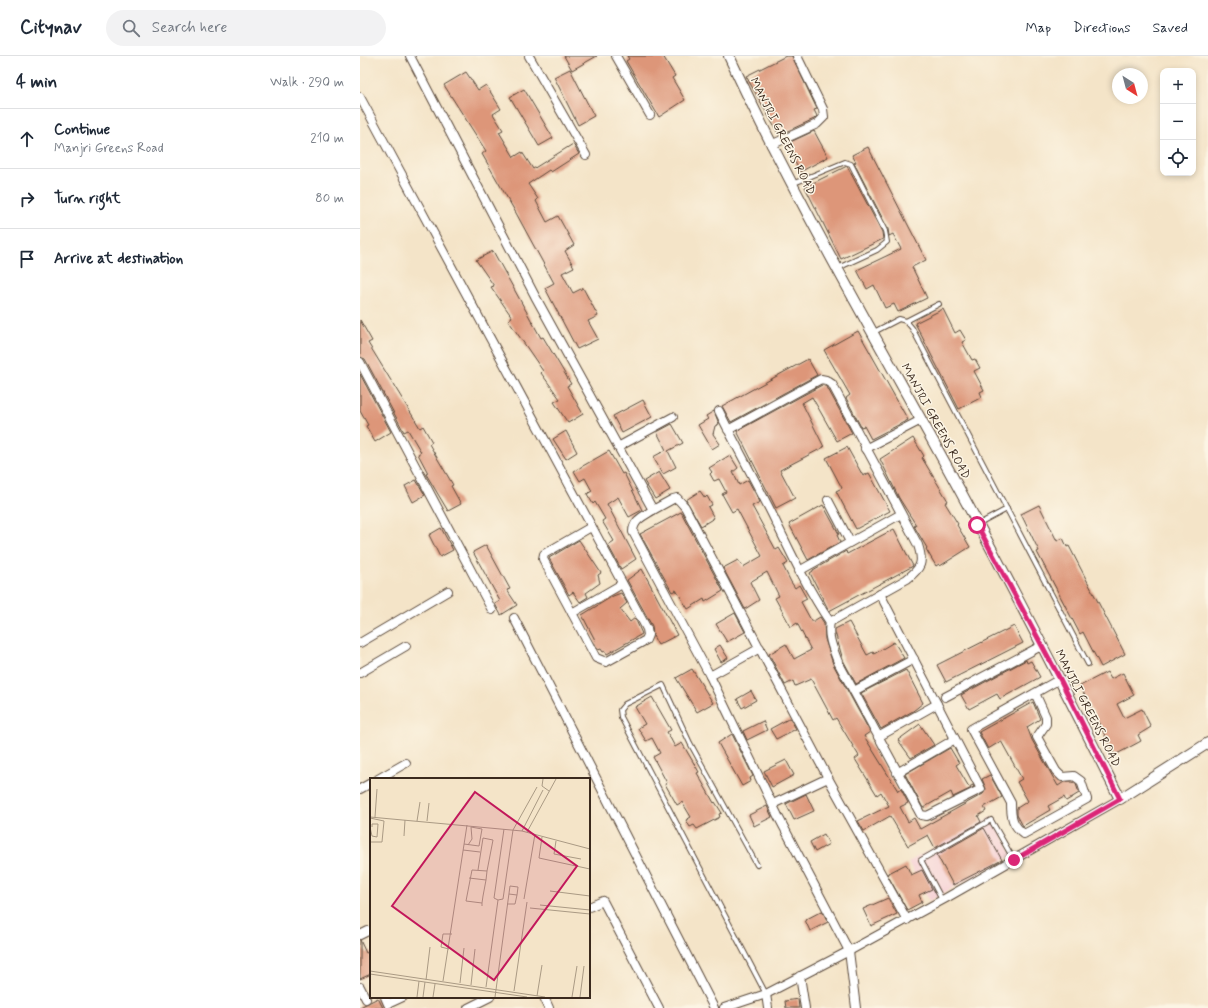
<!DOCTYPE html>
<meta charset="utf-8">
<style>
body{margin:0;font-family:Mynerve,sans-serif;background:#f2f2f3;color:#1f2937}
.controls{position:absolute;right:12px;top:12px;display:grid;overflow:hidden;border-radius:8px;box-shadow:0 2px 6px #0003}
.controls button{width:36px;height:36px;display:grid;place-items:center;padding:0;border:0;border-bottom:1px solid #e0e1e3;background:#fff;color:#1f2937;font:20px sans-serif}
.compass{position:absolute;left:752px;top:12px;width:36px;height:36px;border-radius:50%;background:#fff;box-shadow:0 2px 6px #0003;rotate:144deg}
.stop{position:absolute;width:12px;height:12px;margin:-9px;border:3px solid #db2777;border-radius:50%;background:#fff}
.stop.end{background:#db2777;border-color:#fff;box-shadow:0 1px 4px #0008}
.list{margin:0;padding:0;list-style:none}
h2{display:flex;justify-content:space-between;align-items:center;height:52px;margin:0;padding:0 16px;font-size:17px}
h2 small{font-size:13px;font-weight:400;color:#747a83}
.list li{display:grid;grid-template-columns:26px 1fr auto;gap:12px;align-items:center;box-sizing:border-box;height:60px;padding:0 16px;border-top:1px solid #e0e1e3}
.list b{display:block;font-size:15px;white-space:nowrap}
.list p{margin:0;font-size:13px;white-space:nowrap;color:#747a83}
.list em{font-size:13px;font-style:normal;color:#747a83}
.icon{flex:none;width:22px;height:22px;fill:none;stroke:currentColor;stroke-width:2;stroke-linecap:round;stroke-linejoin:round}
.map{position:relative;flex:none;width:848px;height:952px;overflow:hidden}
header{display:flex;align-items:center;gap:24px;box-sizing:border-box;height:56px;padding:0 20px;background:#fff;border-bottom:1px solid #e0e1e3}
header strong{font-size:19px}
nav{display:flex;gap:22px;margin-inline-start:auto;font-size:14px}
.search{width:280px;height:36px;background:#f2f2f3;display:flex;align-items:center;gap:10px;box-sizing:border-box;padding:0 14px;border-radius:22px;color:#747a83;font-size:15px}
main{display:flex}
aside{flex:1;background:#fff}
.map>svg:first-child{display:block}
.built{fill:#f6cfd5}
.building{fill:#dd9679}
.lines{fill:none;stroke-linecap:round;stroke-linejoin:round}
.service-casing{stroke:#574638;stroke-width:6}
.minor-casing{stroke:#574638;stroke-width:10}
.tertiary-casing{stroke:#574638;stroke-width:12}
.service{stroke:#fff;stroke-width:4}
.minor{stroke:#fff;stroke-width:8}
.tertiary{stroke:#fff;stroke-width:10}
.route{stroke:#db2777;stroke-width:5}
.labels{text-anchor:middle;stroke-width:3;stroke-linejoin:round;paint-order:stroke}
.street-label{font-size:12px;fill:#3b2a1e;stroke:#fcf5e5}
.inset-road{fill:none;stroke:#aa9a84;stroke-width:1}
.view{fill:#c2185b;fill-opacity:0.15;stroke:#c2185b;stroke-width:2}
.inset-edge{fill:none;stroke:#3b2a1e;stroke-width:2}
</style>
<header>
<strong>Citynav</strong>
<div class="search"><svg class="icon" aria-label="search" viewBox="0 0 24 24"><circle cx="10" cy="10" r="6"/><path d="M15 15l6 6"/></svg>Search here</div>
<nav><a>Map</a><a>Directions</a><a>Saved</a></nav>
</header>
<main>
<aside>
<h2>4 min<small>Walk · 290 m</small></h2>
<ul class="list">
<li><svg class="icon" aria-label="ahead" viewBox="0 0 24 24"><path d="M12 20V5M6 11l6-6 6 6"/></svg><div><b>Continue</b><p>Manjri Greens Road</p></div><em>210 m</em></li>
<li><svg class="icon" aria-label="right" viewBox="0 0 24 24"><path d="M7 20v-9h11M14 6l5 5-5 5"/></svg><div><b>Turn right</b></div><em>80 m</em></li>
<li><svg class="icon" aria-label="arrive" viewBox="0 0 24 24"><path d="M6 21V4h12l-3 4 3 4H6"/></svg><div><b>Arrive at destination</b></div></li>
</ul>
</aside>
<div class="map">
<svg width="848" height="952" viewBox="0 0 848 952">
<rect width="100%" height="100%" fill="#fcf5e5"/>
<filter id="ink" filterUnits="userSpaceOnUse"><feTurbulence type="fractalNoise" baseFrequency=".025" numOctaves="2"/><feDisplacementMap in="SourceGraphic" scale="8" xChannelSelector="R" yChannelSelector="G"/><feConvolveMatrix kernelMatrix="1 2 1 2 8 2 1 2 1" color-interpolation-filters="sRGB"/></filter>
<filter id="wash" filterUnits="userSpaceOnUse"><feTurbulence type="fractalNoise" baseFrequency=".012" numOctaves="4" result="noise"/><feDisplacementMap in="SourceGraphic" scale="16" xChannelSelector="R" yChannelSelector="G"/><feGaussianBlur stdDeviation="0.9" result="paint"/><feColorMatrix in="noise" values="0 0 0 0 0 0 0 0 0 0 0 0 0 0 0 0 0 1.4 0 .05"/><feComposite in="paint" operator="in"/></filter>
<g filter="url(#wash)">
<rect width="100%" height="100%" fill="#f4e4c8"/>
<path class="built" d="M632,761L653,799L569,845L548,806Z"/>
<g id="blocks">
<g class="building">
<path d="M204,0H237L212,14Z"/>
<path d="M267,0H303L315,20L312,22L325,44L299,61L266,5L269,3Z"/>
<path d="M426,0H432L457,53L454,54L457,60L454,63L419,79L386,20Z"/>
<path d="M210,13L234,60L218,69L194,21Z"/>
<path d="M106,16L118,34L126,29L141,53L133,58L143,74L139,76L154,101L162,96L173,113L213,88L219,98L191,116L189,114L168,128L178,143L176,145L187,166L198,160L214,189L205,195L214,211L202,217L213,237L223,232L238,260L228,265L238,283L217,293L185,232L194,227L156,157L122,98L126,95L84,29Z"/>
<path d="M164,33L193,82L179,90L150,41Z"/>
<path d="M454,75L468,101L440,116L426,88Z"/>
<path d="M508,91L566,204L552,211L567,242L538,256L534,248L525,252L514,229L507,233L497,214L541,193L533,178L529,180L528,173L494,107L496,106L492,99Z"/>
<path d="M487,110L522,176L523,183L481,203L445,131Z"/>
<path d="M133,195L181,282L183,281L211,328L207,330L223,358L208,367L194,346L200,343L181,317L183,315L148,264L152,261L131,231L134,230L116,204Z"/>
<path d="M583,253L595,277L600,274L606,284L602,286L612,304L615,303L620,312L614,315L624,334L620,336L622,341L599,353L555,267Z"/>
<path d="M0,264L12,285L8,287L60,372L63,370L72,386L69,388L93,429L91,430L101,448L88,455L66,418L68,417L58,398L61,396L48,374L44,376L5,303L0,301Z"/>
<path d="M498,275L548,364L511,383L504,370L501,371L486,342L490,339L464,294Z"/>
<path d="M448,303L457,319L371,366L362,350Z"/>
<path d="M0,318L31,376L15,386L6,370L8,369L0,355Z"/>
<path d="M462,329L467,331L492,377L477,385L452,341L442,347L464,391L420,414L435,442L416,452L377,375Z"/>
<path d="M283,344L292,361L262,377L253,360Z"/>
<path d="M354,355L359,368L355,370L353,378L360,388L352,393L338,369L348,363L346,360Z"/>
<path d="M312,368L323,387L308,395L316,411L303,418L293,401L306,394L297,376Z"/>
<path d="M206,375L217,396L206,403L193,383Z"/>
<path d="M553,382L564,400L562,402L588,445L585,447L598,468L597,469L610,491L580,510L579,508L576,510L566,493L567,492L554,470L556,469L539,442L520,403Z"/>
<path d="M487,391L503,420L509,417L530,455L496,473L476,435L482,432L466,402Z"/>
<path d="M249,395L262,418L264,417L282,454L269,461L258,441L247,448L276,503L261,513L248,489L254,485L242,465L245,463L235,446L233,448L227,438L232,435L225,422L220,425L214,415Z"/>
<path d="M370,399L378,412L373,416L379,429L388,424L400,446L392,450L416,494L419,492L428,507L423,510L431,526L435,532L439,529L447,543L441,546L452,566L460,561L464,567L465,583L473,608L510,676L504,680L538,735L541,733L548,747L540,751L548,766L554,762L560,773L623,738L626,733L622,723L630,719L642,741L624,751L626,755L618,760L621,766L575,792L568,779L548,790L530,760L504,775L498,765L529,750L521,736L517,739L495,703L499,700L476,662L473,664L451,623L435,630L433,625L425,629L409,598L426,588L434,603L451,594L437,567L431,571L415,542L419,540L407,516L390,526L399,544L385,553L363,512L378,504L383,511L402,500L377,453L372,456L362,438L366,436L359,423L354,425L350,418L352,416L349,412Z"/>
<path d="M299,416L310,434L295,443L284,425Z"/>
<path d="M56,424L65,439L53,446L45,430Z"/>
<path d="M340,435L345,442L347,440L352,449L348,451L354,462L341,470L326,444Z"/>
<path d="M463,449L479,478L477,479L480,486L448,504L429,468Z"/>
<path d="M679,449L697,485L703,482L707,491L709,490L765,598L741,611L723,576L720,578L677,496L679,495L661,458Z"/>
<path d="M321,456L363,535L345,546L344,543L328,553L316,534L312,536L280,478Z"/>
<path d="M81,472L93,494L80,501L69,479Z"/>
<path d="M534,473L553,510L469,555L450,517L453,515V514L486,495L487,498Z"/>
<path d="M219,484L241,517L238,519L240,527L226,537L228,541L220,546L213,536L209,539L189,502Z"/>
<path d="M126,489L150,533L147,534L157,549L141,559L135,548L140,545L113,496Z"/>
<path d="M282,513L317,579L298,589L293,580L292,570L267,524Z"/>
<path d="M261,537L267,547L260,553L270,566L275,562L282,578L247,598L245,595L243,596L241,593L238,594L234,586L235,585L234,582L222,559L253,540Z"/>
<path d="M375,557L385,576L367,586L356,568Z"/>
<path d="M489,566L507,599L513,596L514,598L534,586L544,602L496,628L483,604L475,576V573Z"/>
<path d="M654,570L663,587L586,626L577,609Z"/>
<path d="M360,589L368,602L361,606L354,593Z"/>
<path d="M666,604L667,607L671,605L680,621L640,643L637,638L609,653L601,639Z"/>
<path d="M332,613L353,647L337,656L316,622Z"/>
<path d="M546,614L563,647L553,655L521,673L501,637Z"/>
<path d="M747,616L751,623L763,617L774,639L757,648L764,662L782,653L791,671L778,679L781,685L755,699L720,630Z"/>
<path d="M391,635L396,644L382,652L377,643Z"/>
<path d="M292,641L311,674L307,676L315,691L322,687L339,716L337,717L354,747L355,746L362,757L359,758L360,761L337,773L334,769L330,771L326,764L331,761L322,746L317,749L305,728L307,727L293,701L300,697L292,682L286,685L278,672L285,668L275,651Z"/>
<path d="M673,646L680,663L667,671L672,684L698,730L704,726H712L716,728L719,737L706,745L704,741L688,750L690,754L663,770L657,759V752L668,745L657,726L662,723L641,685L628,693L619,676Z"/>
<path d="M430,662L436,673L416,683L410,673Z"/>
<path d="M403,665L407,674L387,684L383,675Z"/>
<path d="M560,668L574,689L551,702L538,684Z"/>
<path d="M372,678L393,720L390,722L391,725L382,730L358,687Z"/>
<path d="M590,692L599,707L596,709L609,731L613,729L614,731L593,741L591,736L563,752L545,718Z"/>
<path d="M426,704L434,719L412,731L404,715Z"/>
<path d="M446,738L454,755L434,764L426,748Z"/>
<path d="M407,750L412,761L394,770L389,759Z"/>
<path d="M624,772L642,804L593,829L577,799Z"/>
<path d="M464,778L469,788L455,796L450,786Z"/>
<path d="M546,808L551,819L562,814L572,833L559,839L562,846L547,854L527,818Z"/>
<path d="M528,842L537,858L511,870L503,853Z"/>
<path d="M462,855L468,866L450,875L445,864Z"/>
<path d="M0,884L6,897L11,895V918L0,923Z"/>
<path d="M18,942L23,952H0V951Z"/>
<path d="M438,943L439,952H426L425,945Z"/>
</g>
</g>
</g>
<g filter="url(#ink)">
<use href="#blocks" fill-opacity="0" stroke="#574638" stroke-width="1"/>
<g class="lines">
<g class="service-casing">
<g id="service">
<path d="M432,128L485,106L491,108L525,175L527,186L517,194L478,212"/>
<path d="M546,265L579,248"/>
<path d="M512,277L539,263L546,265L552,272L728,608"/>
<path d="M619,468L647,453"/>
<path d="M397,809L330,687L303,629L265,648L260,654L261,661L406,938"/>
<path d="M582,844L561,804L631,764L654,804"/>
</g>
</g>
<g class="minor-casing">
<g id="minor">
<path d="M50,0L175,240L293,454C284,460 273,464 273,476L350,620L419,762L489,895L496,952"/>
<path d="M169,0L226,99"/>
<path d="M256,0L290,59"/>
<path d="M0,41L287,573L288,579L286,584L246,606L236,602L212,557L262,528"/>
<path d="M411,89L457,68L464,61L463,53L437,0"/>
<path d="M0,306L132,554"/>
<path d="M359,355C376,390 395,424 412,458C430,495 447,532 470,566L547,523C561,512 564,507 558,489L472,328L466,324L461,323L368,374"/>
<path d="M258,391L313,361"/>
<path d="M505,393L561,364"/>
<path d="M468,444L490,486"/>
<path d="M293,454L313,443L317,442L325,451L468,722L547,864"/>
<path d="M439,515L541,458"/>
<path d="M212,557L183,503L184,498L231,471"/>
<path d="M154,562L354,952"/>
<path d="M470,566C467,580 473,593 478,606L561,759L567,760L621,733L520,538"/>
<path d="M0,587L88,535"/>
<path d="M0,617L46,590"/>
<path d="M350,620L400,592"/>
<path d="M494,635L554,603"/>
<path d="M675,637L686,661V668L677,681L696,715L702,721L714,720L721,725L727,743L664,778C652,769 651,761 651,747L611,673L700,623"/>
<path d="M585,641L681,590"/>
<path d="M518,681L577,648"/>
<path d="M537,717L595,683"/>
<path d="M18,723L46,707"/>
<path d="M0,733L11,727"/>
<path d="M413,748L468,722"/>
<path d="M229,851L243,845L299,952"/>
<path d="M0,879L8,875"/>
<path d="M440,920L445,952"/>
<path d="M0,931L6,943"/>
<path d="M406,938L408,952"/>
<path d="M25,941L28,948L43,941"/>
<path d="M184,941L189,952"/>
<path d="M108,952L130,941"/>
<path d="M364,952L406,938L489,895L586,842L760,743"/>
</g>
</g>
<g class="tertiary-casing">
<path id="tertiary" d="M369,0C426,124 494,243 560,362C630,487 696,615 760,743L848,687"/>
</g>
<use href="#service" class="service"/>
<use href="#minor" class="minor"/>
<use href="#tertiary" class="tertiary"/>
</g>
</g>
<g class="lines" filter="url(#ink)">
<path class="route" d="M617,469L700,623L760,743L654,804"/>
</g>
<g class="labels">
<g class="street-label">
<text transform="translate(423 80) rotate(63)" y="4">MANJRI GREENS ROAD</text>
<text transform="translate(576 365) rotate(61)" y="4">MANJRI GREENS ROAD</text>
<text transform="translate(728 652) rotate(63)" y="4">MANJRI GREENS ROAD</text>
</g>
</g>
<g transform="translate(10 722)">
<rect width="220" height="220" fill="#f4e4c8"/>
<path class="inset-road" d="M173,1L172,8L179,13M0,39L152,53L220,71M5,39L7,11M0,40L14,43L12,64H0M47,43L50,24M57,43L59,25M0,49L2,58L7,59L8,46H2V49M152,53L173,12M157,54L186,1M34,58L35,42M172,59L169,80L220,91M186,63L184,76L211,81M94,66L109,68L112,51L101,49L102,61L98,67M93,72L110,74M108,92L113,60L123,62L117,93M99,100L116,102M180,113L220,118M154,121L165,56M128,122L124,120L134,51M137,126H145L147,117M170,127L220,132M112,128V125L113,118L116,102L117,93L102,92L96,123L112,125M160,130L220,136M79,171L71,169L73,156H82M0,193L175,219M0,196L157,219M56,202L60,169M73,203L97,47M90,205L94,170M101,207L105,171M116,209L128,122L133,121L143,52L167,9M144,213L157,124M167,218L172,187M47,219L49,203M53,219L55,204M63,219L65,206M125,219L140,108L148,109L147,117L139,116M202,219L207,188M210,219L214,188"/>
<path class="view" d="M105,14L207,88L124,202L22,128Z"/>
<rect width="220" height="220" class="inset-edge"/>
</g>
</svg>
<div class="controls">
<button>+</button>
<button>−</button>
<button><svg class="icon" aria-label="locate" viewBox="0 0 24 24"><circle cx="12" cy="12" r="6"/><path d="M12 2v4M12 18v4M2 12h4M18 12h4"/></svg></button>
</div>
<svg class="compass" viewBox="-18 -18 36 36"><path d="M0-13l5 13h-10z" fill="#e53935"/><path d="M0 13l5-13h-10z" fill="#747a83"/></svg>
<div class="stop" style="left:617px;top:469px"></div>
<div class="stop end" style="left:654px;top:804px"></div>
</div>
</main>
